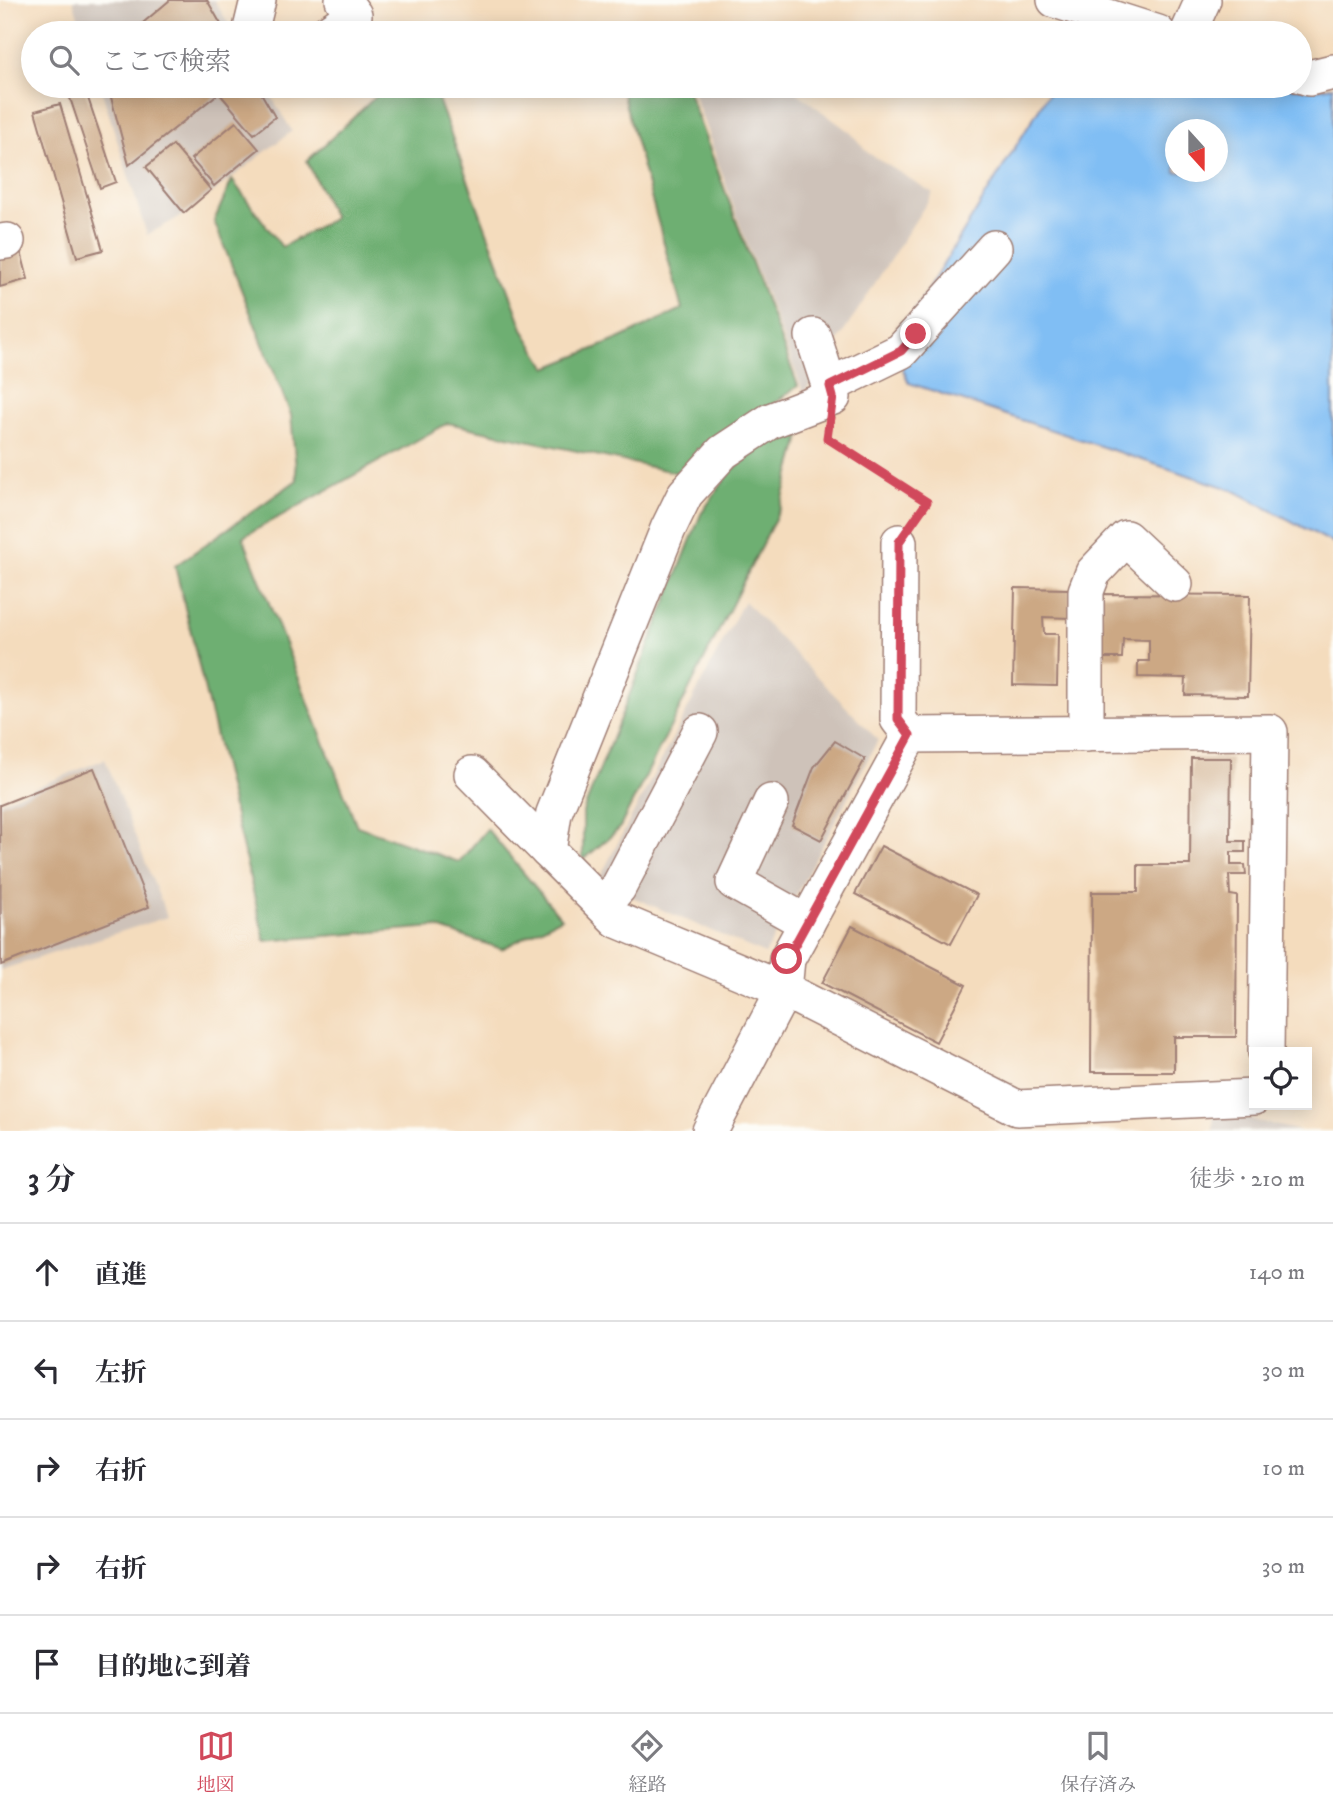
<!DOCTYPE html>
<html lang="ja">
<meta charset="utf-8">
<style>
body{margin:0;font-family:"IM FELL DW Pica","Noto Serif JP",serif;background:#f2f2f3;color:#2b2b33}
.controls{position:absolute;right:21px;bottom:21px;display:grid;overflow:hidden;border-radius:0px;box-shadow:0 4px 18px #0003}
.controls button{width:63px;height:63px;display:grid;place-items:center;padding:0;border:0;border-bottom:2px solid #e1e1e2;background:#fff;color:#2b2b33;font:35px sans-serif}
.compass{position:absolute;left:1165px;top:119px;width:63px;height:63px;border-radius:50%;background:#fff;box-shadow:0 4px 18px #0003;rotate:159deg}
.stop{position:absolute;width:21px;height:21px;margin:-16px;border:5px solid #d1495b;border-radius:50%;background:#fff}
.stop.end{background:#d1495b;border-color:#fff;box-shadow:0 2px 7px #0008}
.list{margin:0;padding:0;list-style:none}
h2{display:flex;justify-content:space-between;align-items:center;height:91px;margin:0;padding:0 28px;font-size:30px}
h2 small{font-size:23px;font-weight:400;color:#7c7c81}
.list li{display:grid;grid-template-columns:46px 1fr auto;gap:21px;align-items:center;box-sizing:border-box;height:98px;padding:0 28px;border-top:2px solid #e1e1e2}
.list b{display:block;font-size:26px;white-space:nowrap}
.list em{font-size:23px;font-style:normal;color:#7c7c81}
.icon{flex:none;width:38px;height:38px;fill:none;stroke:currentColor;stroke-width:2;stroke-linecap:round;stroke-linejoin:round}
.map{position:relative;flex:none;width:1333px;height:1131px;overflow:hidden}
.search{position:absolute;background:#fff;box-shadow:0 4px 18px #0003;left:21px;right:21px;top:21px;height:77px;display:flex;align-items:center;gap:18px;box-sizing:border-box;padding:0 24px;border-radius:38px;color:#7c7c81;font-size:26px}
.sheet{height:581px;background:#fff}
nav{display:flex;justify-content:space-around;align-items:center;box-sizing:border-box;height:98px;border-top:2px solid #e1e1e2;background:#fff;font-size:19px;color:#7c7c81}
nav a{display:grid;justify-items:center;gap:4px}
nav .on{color:#d1495b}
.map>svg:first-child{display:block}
.industrial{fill:#cec2b9}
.forest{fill:#6eaf72;stroke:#5c674e;stroke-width:2}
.water{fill:#80bef4;stroke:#656e90;stroke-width:2;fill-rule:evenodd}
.building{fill:#cca884}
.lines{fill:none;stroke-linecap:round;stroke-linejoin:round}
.minor-casing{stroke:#9f7e74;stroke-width:38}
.path{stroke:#9f7e74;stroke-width:4.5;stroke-dasharray:5 5;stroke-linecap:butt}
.minor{stroke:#fff;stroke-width:35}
.route{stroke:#d1495b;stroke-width:9}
</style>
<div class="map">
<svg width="1333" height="1131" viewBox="0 0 1333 1131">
<rect width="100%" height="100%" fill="#fdfcf7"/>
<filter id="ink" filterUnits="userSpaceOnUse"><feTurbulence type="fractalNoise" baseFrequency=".0143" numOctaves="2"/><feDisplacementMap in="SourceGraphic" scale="14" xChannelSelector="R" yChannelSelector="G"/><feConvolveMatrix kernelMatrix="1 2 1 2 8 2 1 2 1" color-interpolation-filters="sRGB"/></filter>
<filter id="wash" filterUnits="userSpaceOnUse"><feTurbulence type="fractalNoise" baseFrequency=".00686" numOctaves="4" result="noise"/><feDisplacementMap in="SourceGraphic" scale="28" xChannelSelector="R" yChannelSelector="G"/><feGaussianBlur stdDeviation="1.57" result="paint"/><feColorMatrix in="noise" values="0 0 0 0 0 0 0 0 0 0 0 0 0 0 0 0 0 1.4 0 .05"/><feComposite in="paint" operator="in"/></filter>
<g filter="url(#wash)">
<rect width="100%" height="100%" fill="#f4dcbd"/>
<g class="industrial">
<path d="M73,0H214L234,33H83Z"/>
<path d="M100,86H265L292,131L185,214L147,235Z"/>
<path d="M691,86H788L851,133L868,153L933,193L804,394L743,233Z"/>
<path d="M744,601L878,740L765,954L637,899L596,885Z"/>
<path d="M105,759L167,917L0,970V802Z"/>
<path d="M1214,1111L1301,1131H1213Z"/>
</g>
<g class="forest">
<path d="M387,86H433L524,331L547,368L621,338L682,309L621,88L622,86H686L798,386L678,473L448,423L243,537L357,826L459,862L487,829L561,918L502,949L435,927L265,941L175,566L297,480L291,415L214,221L232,180L282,247L334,218L307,161Z"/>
<path d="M803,427L780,509L619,829L583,860V812L701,514L731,471L773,438Z"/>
</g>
<path class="water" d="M1053,86H1268L1316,89L1333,86V543L1233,490L909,383L901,365L906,325ZM1176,130H1218V172H1176Z"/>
<g id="blocks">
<g class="building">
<path d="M170,0H207L226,33H131Z"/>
<path d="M66,86H84L116,182L100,188Z"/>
<path d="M108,86H257L275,117L254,134L219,93L129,165Z"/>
<path d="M60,104L103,250L77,257L35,111Z"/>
<path d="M236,122L259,149L214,186L191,159Z"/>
<path d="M173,145L211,190L184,213L146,167Z"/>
<path d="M20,248L28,279L0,287V254Z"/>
<path d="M1015,588L1070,589V618L1043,617L1044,634H1058L1057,686L1013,685Z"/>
<path d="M1101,594L1250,595L1248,696L1185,695L1186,678L1138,677V661H1149V640L1123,639L1122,658H1100Z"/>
<path d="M835,741L865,759L821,840L792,825L814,767Z"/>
<path d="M1191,758H1231L1230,841H1245V852H1231V865H1245L1246,875H1229L1230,895L1237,896L1236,1037H1174V1072H1091L1092,892H1138V865H1190Z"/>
<path d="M94,768L149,907L1,965L0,805Z"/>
<path d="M881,846L977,895L951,944L855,894Z"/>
<path d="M852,926L966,985L936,1042L822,983Z"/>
</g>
</g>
</g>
<g filter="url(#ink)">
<use href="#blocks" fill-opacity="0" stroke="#9f7e74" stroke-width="2"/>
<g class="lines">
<g class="minor-casing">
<g id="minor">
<path d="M1055,0L1158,33"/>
<path d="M250,33L258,0"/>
<path d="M327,33L354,15L343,0"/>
<path d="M1188,33L1203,0"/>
<path d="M1300,75L1309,78L1333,72"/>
<path d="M0,242L7,241"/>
<path d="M813,336L833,397L770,421L723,452L685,494L668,529L554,813L548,851L617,920L784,990L1017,1108L1254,1097"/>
<path d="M829,386L901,351L994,248"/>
<path d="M899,542L898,719L910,735"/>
<path d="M1086,734V591L1093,573L1126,538L1175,584"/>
<path d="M472,774L548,851"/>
<path d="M771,802L734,882L807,923"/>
<path d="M603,905L618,888L700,732"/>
<path d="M710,1131L784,990L787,959L910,735L1270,732L1266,1052"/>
</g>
</g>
<path class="path" d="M828,429L827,438L927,502L915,519"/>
<use href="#minor" class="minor"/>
</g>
</g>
<g class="lines" filter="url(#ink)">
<path class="route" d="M787,959L910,735L898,719L899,542L927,502L827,438L833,397L830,386L901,351L916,334"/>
</g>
</svg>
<div class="controls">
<button><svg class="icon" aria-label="locate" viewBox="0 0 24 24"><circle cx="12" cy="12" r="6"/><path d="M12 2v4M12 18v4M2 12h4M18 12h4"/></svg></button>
</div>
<svg class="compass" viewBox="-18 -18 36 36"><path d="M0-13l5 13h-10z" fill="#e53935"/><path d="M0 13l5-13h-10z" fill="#7c7c81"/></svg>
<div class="stop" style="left:787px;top:959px"></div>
<div class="stop end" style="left:916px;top:334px"></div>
<div class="search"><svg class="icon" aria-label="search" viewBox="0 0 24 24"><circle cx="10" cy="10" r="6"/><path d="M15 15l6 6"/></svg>ここで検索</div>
</div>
<section class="sheet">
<h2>3 分<small>徒歩 · 210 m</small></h2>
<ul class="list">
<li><svg class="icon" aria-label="ahead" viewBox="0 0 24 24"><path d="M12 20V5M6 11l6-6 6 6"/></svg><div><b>直進</b></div><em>140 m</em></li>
<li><svg class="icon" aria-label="left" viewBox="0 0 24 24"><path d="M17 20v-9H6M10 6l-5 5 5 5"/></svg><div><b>左折</b></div><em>30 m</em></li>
<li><svg class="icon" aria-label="right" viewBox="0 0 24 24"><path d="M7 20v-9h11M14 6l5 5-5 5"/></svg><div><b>右折</b></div><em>10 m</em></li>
<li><svg class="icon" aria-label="right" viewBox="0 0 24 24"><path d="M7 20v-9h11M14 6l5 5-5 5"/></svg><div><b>右折</b></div><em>30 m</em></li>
<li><svg class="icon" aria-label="arrive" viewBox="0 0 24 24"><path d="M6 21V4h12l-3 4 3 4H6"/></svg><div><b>目的地に到着</b></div></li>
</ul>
</section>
<nav>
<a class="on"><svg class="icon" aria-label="map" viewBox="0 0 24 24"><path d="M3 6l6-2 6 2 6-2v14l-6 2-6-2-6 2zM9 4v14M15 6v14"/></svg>地図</a>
<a><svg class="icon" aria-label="directions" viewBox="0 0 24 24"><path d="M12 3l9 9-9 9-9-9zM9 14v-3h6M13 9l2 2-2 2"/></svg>経路</a>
<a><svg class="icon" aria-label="saved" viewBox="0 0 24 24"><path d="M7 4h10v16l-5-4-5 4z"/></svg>保存済み</a>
</nav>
